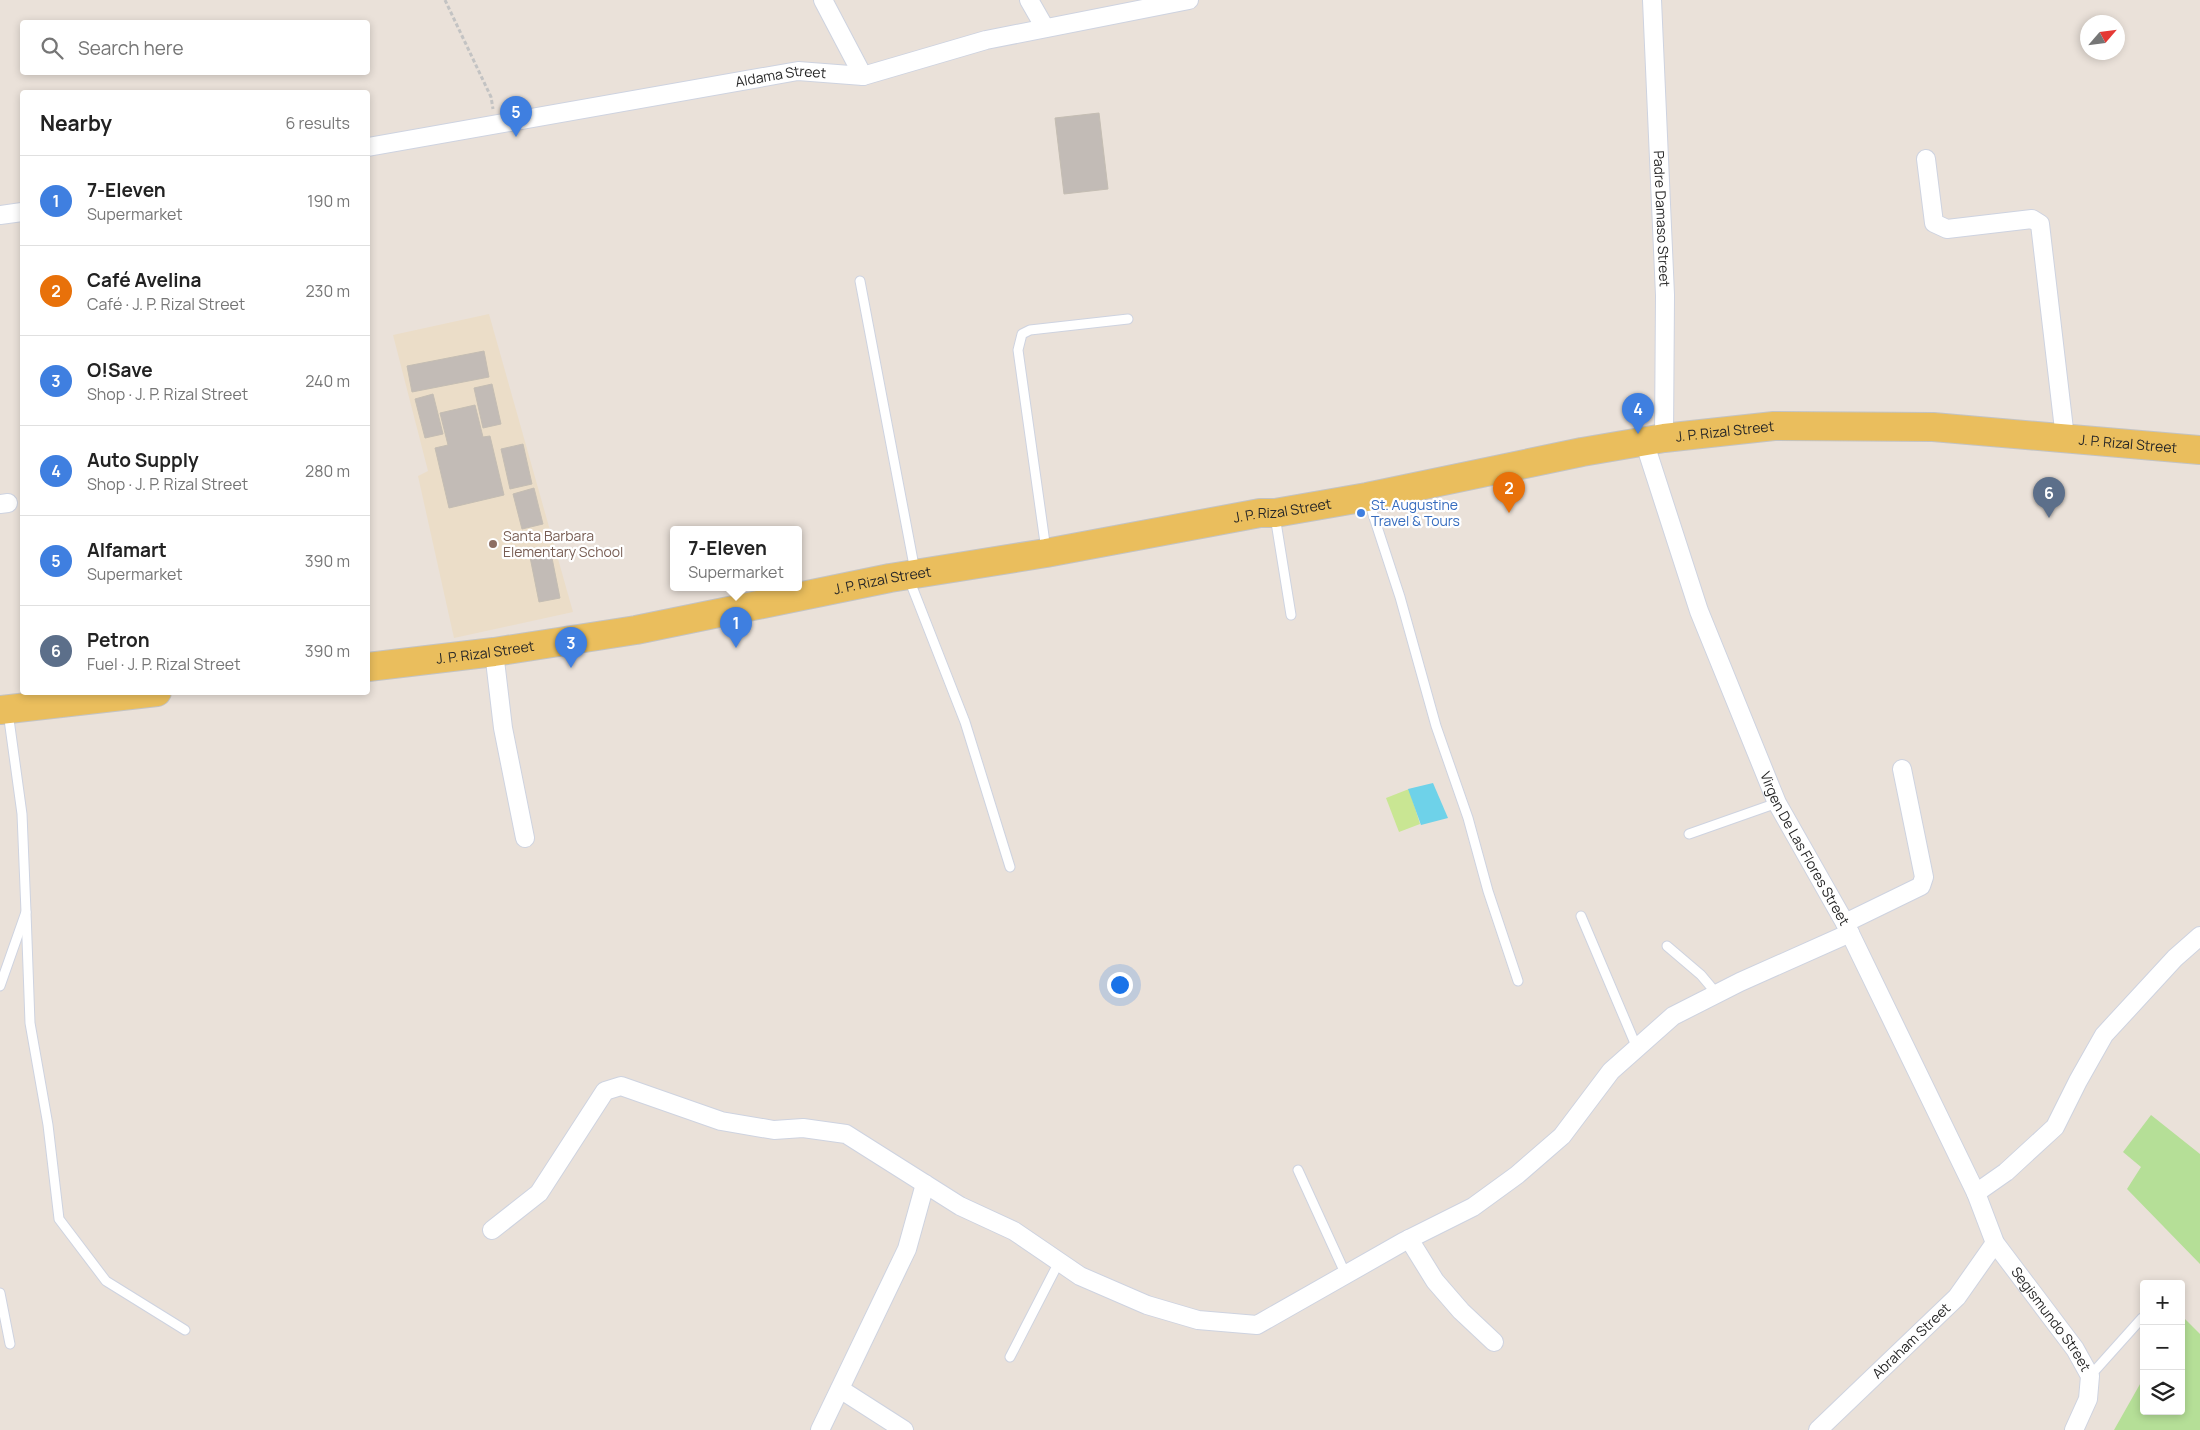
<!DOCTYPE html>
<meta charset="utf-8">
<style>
body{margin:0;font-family:Manrope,sans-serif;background:#f2f2f2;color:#222}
.controls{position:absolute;right:15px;bottom:15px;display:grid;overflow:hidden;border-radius:5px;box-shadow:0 2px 8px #0003}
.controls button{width:45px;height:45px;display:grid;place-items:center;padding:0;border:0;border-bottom:1px solid #e0e0e0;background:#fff;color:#222;font:25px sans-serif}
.compass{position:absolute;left:2080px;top:15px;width:45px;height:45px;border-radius:50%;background:#fff;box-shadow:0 2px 8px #0003;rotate:62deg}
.you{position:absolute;left:1119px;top:984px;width:18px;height:18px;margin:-12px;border:4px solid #fff;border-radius:50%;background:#1a73e8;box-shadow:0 0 0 8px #1a73e833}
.badge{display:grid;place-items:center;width:32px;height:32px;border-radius:50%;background:#3d6df2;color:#fff;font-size:16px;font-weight:700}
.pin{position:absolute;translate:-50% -41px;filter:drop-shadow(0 1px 2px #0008)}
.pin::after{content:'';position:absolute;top:26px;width:18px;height:15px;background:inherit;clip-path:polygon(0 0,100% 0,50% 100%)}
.popup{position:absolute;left:670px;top:526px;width:132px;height:65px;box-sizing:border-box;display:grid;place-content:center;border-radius:5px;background:#fff;filter:drop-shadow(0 1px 4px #0005);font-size:16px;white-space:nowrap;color:#767676}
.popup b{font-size:19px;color:#222}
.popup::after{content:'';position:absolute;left:50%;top:100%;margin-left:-10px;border:10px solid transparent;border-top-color:#fff}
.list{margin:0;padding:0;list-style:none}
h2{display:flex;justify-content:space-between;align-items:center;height:65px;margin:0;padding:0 20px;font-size:21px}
h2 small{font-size:16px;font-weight:400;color:#767676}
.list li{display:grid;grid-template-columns:32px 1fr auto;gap:15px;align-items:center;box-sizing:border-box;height:90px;padding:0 20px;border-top:1px solid #e0e0e0}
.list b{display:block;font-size:19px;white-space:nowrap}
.list p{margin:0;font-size:16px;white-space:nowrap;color:#767676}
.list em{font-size:16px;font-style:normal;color:#767676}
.icon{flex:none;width:28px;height:28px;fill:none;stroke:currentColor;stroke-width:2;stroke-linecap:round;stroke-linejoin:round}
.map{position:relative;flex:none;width:2200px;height:1430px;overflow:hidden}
.search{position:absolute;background:#fff;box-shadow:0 2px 8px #0003;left:20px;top:20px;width:350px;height:55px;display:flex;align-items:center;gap:12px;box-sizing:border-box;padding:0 18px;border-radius:5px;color:#767676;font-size:19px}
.panel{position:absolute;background:#fff;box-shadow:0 2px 8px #0003;left:20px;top:90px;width:350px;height:605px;border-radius:5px}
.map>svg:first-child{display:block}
.education{fill:#ebddc8}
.green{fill:#b5df97}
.pitch{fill:#c9e693}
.water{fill:#6ed2e9}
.building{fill:#c2bbb6;stroke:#c4bdb3}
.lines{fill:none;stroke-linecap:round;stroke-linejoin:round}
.service-casing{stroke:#ced3e0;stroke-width:11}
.minor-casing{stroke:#ced3e0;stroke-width:20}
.primary-casing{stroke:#c3c3c3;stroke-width:30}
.path{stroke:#c3c3c3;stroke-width:3;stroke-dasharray:4 2.5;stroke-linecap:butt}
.service{stroke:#fff;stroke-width:9}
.minor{stroke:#fff;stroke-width:18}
.primary{stroke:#eabe5d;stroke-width:28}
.shop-dot{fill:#3f7fe0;stroke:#fff;stroke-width:2}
.education-dot{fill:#8d6e63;stroke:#fff;stroke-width:2}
.labels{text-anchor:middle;stroke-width:4.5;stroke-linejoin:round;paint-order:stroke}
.street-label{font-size:14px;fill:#272727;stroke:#fff}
.shop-label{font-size:14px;fill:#366cbe;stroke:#fff;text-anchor:start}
.education-label{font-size:14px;fill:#785e54;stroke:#fff;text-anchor:start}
</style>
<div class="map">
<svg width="2200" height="1430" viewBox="0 0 2200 1430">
<rect width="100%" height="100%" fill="#eae1d9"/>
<path class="education" d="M489,314L573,612L454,638L418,476L428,471L393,335Z"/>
<g class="green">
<path d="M2151,1115L2200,1154V1264L2127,1189L2141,1167L2123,1152Z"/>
<path d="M2181,1315L2200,1334V1430H2114L2144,1377V1411H2181Z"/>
</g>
<path class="pitch" d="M1409,789L1420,824L1399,832L1386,798Z"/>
<path class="water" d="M1433,783L1448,818L1421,825L1408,789Z"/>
<g class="building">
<path d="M1099,113L1108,189L1064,194L1055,118Z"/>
<path d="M484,351L489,377L412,392L407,366Z"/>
<path d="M492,384L501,424L483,428L474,388Z"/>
<path d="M433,394L443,434L425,438L415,399Z"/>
<path d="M475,405L483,437L490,436L504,495L449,508L435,448L448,445L440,413Z"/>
<path d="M523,444L532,484L510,489L501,449Z"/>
<path d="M534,488L543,524L522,529L513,494Z"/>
<path d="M550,548L560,598L539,602L529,552Z"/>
</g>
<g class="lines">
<g class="service-casing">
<g id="service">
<path d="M860,281L915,571"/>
<path d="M1368,499L1400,597L1436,726L1468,818L1488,891L1518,981"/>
<path d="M1275,516L1291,615"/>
<path d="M1046,550L1018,350L1022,334L1030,330L1128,319"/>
<path d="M909,579L965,722L1010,867"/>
<path d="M1689,834L1777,803"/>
<path d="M26,912L30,1023L48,1125L59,1219L106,1281L185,1330"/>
<path d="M1581,916L1637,1048"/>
<path d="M1667,946L1701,975L1717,994"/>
<path d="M0,986L26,912L22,814L8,712"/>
<path d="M1298,1170L1346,1275"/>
<path d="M0,1293L10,1344"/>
<path d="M1010,1357L1059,1262"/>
<path d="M2090,1376L2142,1318"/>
</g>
</g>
<g class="minor-casing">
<g id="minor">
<path d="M823,0L863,76"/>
<path d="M1029,0L1045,28"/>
<path id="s1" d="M1652,0L1665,295L1664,438"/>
<path id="s2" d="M368,147L798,71L863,76L986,40L1189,0"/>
<path d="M1926,159L1934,223L1947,229L2032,219L2040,224L2065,438"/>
<path d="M0,215L22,212"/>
<path id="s3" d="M1644,441L1699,611L1777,803L1845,923L1976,1193L1995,1243L2075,1349L2090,1376L2088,1399L2074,1430"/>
<path d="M0,504L8,503"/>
<path d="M494,652L503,728L525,838"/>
<path d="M1845,923L1921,886L1924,877L1902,769"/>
<path d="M1976,1193L2006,1172L2055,1127L2078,1081L2104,1035L2175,958L2200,936"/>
<path d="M492,1230L539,1193L605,1091L621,1086L721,1121L774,1130L803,1128L846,1134L960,1206L1014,1231L1080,1276L1147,1305L1198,1320L1257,1325L1403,1242L1473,1207L1517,1175L1562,1136L1611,1071L1673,1016L1740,982L1850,933"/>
<path d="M1409,1239L1435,1281L1461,1311L1494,1342"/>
<path d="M840,1389L904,1430"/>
<path d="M820,1430L907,1249L925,1184"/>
<path id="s4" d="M1818,1430L1957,1297L1995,1243"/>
</g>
</g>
<g class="primary-casing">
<g id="primary">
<path id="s5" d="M368,667L494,652L636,630L890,578L1046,553L1260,513H1275L1367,497L1582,452L1664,438L1774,426L1933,427L2200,450"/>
<path d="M0,710L157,692"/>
</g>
</g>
<path class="path" d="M445,0L491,97L493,109"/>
<use href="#service" class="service"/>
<use href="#minor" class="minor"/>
<use href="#primary" class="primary"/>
</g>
<circle class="shop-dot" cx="1361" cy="513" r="5"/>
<circle class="education-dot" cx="493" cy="544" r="5"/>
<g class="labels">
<g class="street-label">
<text dy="5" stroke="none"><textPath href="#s2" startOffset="419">Aldama Street</textPath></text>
<text dy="5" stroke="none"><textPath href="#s1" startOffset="219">Padre Damaso Street</textPath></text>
<text dy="5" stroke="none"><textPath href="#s5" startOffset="1378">J. P. Rizal Street</textPath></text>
<text dy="5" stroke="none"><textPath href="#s5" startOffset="1782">J. P. Rizal Street</textPath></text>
<text dy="5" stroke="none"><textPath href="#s5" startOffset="928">J. P. Rizal Street</textPath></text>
<text dy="5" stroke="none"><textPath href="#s5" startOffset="522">J. P. Rizal Street</textPath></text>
<text dy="5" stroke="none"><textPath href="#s5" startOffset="118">J. P. Rizal Street</textPath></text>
<text dy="5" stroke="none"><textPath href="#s3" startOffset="439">Virgen De Las Flores Street</textPath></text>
<text dy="5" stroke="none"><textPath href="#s3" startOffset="972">Segismundo Street</textPath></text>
<text dy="5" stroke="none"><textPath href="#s4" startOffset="129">Abraham Street</textPath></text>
</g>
<g class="shop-label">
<text x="1371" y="510">St. Augustine<tspan x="1371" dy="16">Travel &amp; Tours</tspan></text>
</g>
<g class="education-label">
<text x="503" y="541">Santa Barbara<tspan x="503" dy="16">Elementary School</tspan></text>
</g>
</g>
</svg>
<div class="controls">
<button>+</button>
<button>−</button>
<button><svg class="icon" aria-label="layers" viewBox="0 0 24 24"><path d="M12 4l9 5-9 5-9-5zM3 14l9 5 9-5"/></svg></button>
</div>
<svg class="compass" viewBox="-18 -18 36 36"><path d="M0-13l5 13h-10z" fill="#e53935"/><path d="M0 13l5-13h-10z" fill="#767676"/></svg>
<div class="you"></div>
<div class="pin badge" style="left:736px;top:648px;background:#3f7fe0">1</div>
<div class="popup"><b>7-Eleven</b>Supermarket</div>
<div class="pin badge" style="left:1509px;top:513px;background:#e8710a">2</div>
<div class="pin badge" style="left:571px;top:668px;background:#3f7fe0">3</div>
<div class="pin badge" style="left:1638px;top:434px;background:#3f7fe0">4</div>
<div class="pin badge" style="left:516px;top:137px;background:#3f7fe0">5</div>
<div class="pin badge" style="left:2049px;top:518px;background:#5c6f8a">6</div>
<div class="search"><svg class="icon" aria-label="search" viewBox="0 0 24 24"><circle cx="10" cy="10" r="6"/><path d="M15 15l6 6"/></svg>Search here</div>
<section class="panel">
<h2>Nearby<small>6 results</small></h2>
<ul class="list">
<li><span class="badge" style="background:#3f7fe0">1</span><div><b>7-Eleven</b><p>Supermarket</p></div><em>190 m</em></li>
<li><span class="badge" style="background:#e8710a">2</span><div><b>Café Avelina</b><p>Café · J. P. Rizal Street</p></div><em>230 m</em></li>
<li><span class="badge" style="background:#3f7fe0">3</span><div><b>O!Save</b><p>Shop · J. P. Rizal Street</p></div><em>240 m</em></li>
<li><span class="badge" style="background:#3f7fe0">4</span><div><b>Auto Supply</b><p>Shop · J. P. Rizal Street</p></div><em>280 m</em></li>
<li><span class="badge" style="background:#3f7fe0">5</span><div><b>Alfamart</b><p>Supermarket</p></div><em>390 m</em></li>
<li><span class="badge" style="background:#5c6f8a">6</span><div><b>Petron</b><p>Fuel · J. P. Rizal Street</p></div><em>390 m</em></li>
</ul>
</section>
</div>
